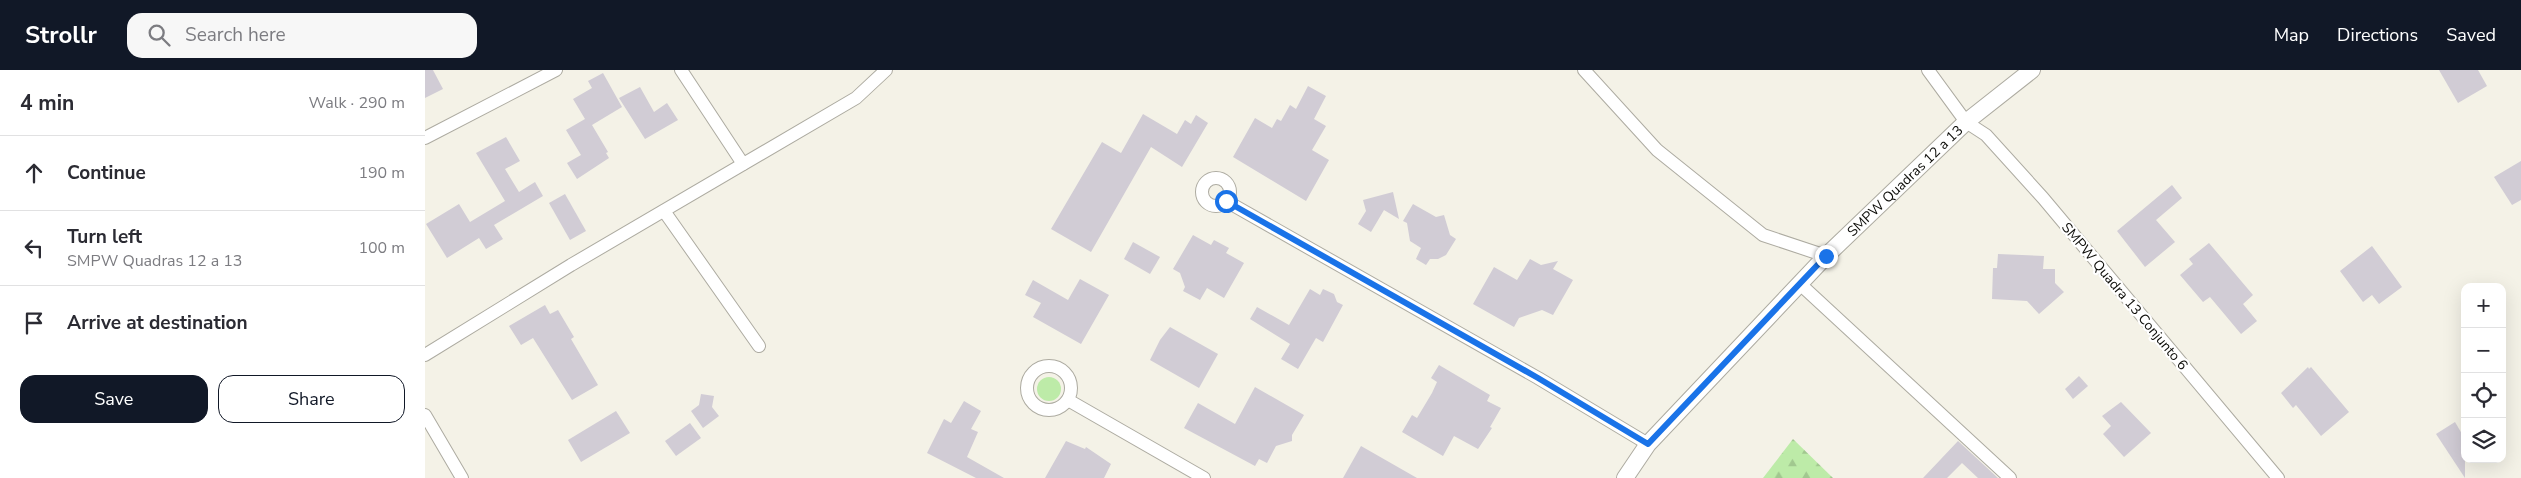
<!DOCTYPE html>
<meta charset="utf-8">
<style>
body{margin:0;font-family:"Nunito Sans",sans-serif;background:#f7f7f7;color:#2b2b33}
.controls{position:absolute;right:15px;bottom:15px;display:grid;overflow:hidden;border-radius:10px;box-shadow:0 5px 20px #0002}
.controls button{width:45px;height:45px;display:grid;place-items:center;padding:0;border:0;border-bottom:1px solid #e1e1e2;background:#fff;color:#2b2b33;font:25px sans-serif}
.stop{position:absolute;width:15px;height:15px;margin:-11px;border:4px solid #1a73e8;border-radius:50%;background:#fff}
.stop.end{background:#1a73e8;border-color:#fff;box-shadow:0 1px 5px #0008}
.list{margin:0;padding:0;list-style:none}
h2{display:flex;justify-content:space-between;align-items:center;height:65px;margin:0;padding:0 20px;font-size:21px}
h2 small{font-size:16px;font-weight:400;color:#7c7c81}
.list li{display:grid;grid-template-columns:32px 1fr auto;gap:15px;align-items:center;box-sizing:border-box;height:75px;padding:0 20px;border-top:1px solid #e1e1e2}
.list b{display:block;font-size:19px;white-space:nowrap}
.list p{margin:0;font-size:16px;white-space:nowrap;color:#7c7c81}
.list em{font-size:16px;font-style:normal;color:#7c7c81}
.actions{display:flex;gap:10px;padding:15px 20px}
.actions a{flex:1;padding:11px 0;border:1px solid #111827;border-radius:15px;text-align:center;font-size:18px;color:#111827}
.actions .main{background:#111827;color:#fff}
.icon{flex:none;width:28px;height:28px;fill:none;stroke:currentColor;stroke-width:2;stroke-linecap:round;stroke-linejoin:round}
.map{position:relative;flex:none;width:2096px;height:408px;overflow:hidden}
header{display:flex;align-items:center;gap:30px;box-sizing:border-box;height:70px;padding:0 25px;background:#111827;color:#fff}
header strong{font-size:24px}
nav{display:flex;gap:28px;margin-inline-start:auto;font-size:18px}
.search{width:350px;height:45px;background:#f7f7f7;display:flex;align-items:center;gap:12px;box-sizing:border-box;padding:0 18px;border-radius:15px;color:#7c7c81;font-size:19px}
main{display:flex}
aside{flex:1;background:#fff}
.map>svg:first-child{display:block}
.green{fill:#bdeba8}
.forest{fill:url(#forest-firs)}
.building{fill:#d1ccd5}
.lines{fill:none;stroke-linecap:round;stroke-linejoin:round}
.minor-casing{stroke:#adaba1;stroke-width:14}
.tertiary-casing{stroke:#adaba1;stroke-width:18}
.minor{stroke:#fff;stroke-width:12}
.tertiary{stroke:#fff;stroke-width:16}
.route{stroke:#1a73e8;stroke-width:6}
.labels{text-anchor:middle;stroke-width:4.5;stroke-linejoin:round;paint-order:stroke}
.street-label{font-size:14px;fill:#0c0c08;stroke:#fff}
</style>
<header>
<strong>Strollr</strong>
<div class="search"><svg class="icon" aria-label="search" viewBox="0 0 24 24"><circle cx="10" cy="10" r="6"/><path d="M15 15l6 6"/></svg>Search here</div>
<nav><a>Map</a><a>Directions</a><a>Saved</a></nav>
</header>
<main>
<aside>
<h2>4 min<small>Walk · 290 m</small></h2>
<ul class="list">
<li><svg class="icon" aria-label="ahead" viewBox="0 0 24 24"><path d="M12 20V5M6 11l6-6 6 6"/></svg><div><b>Continue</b></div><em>190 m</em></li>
<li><svg class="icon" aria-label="left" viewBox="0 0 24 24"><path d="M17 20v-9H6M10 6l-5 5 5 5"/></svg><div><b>Turn left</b><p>SMPW Quadras 12 a 13</p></div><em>100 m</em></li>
<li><svg class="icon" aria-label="arrive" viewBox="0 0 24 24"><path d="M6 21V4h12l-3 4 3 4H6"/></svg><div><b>Arrive at destination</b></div></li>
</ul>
<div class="actions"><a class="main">Save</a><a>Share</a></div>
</aside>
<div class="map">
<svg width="2096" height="408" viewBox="0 0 2096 408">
<defs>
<pattern id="forest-firs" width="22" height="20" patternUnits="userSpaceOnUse" patternTransform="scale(1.25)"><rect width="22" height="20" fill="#bdeba8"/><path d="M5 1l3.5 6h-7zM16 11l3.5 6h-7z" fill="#a1c88f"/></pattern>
</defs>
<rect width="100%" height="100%" fill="#f4f2e7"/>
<circle class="green" cx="624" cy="319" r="12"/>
<path class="forest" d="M1368,369L1408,408H1338Z"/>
<g class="building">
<path d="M0,0H8L18,19L0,28Z"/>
<path d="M2014,0H2053L2062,16L2033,33Z"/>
<path d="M178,3L197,37L167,55L183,82L181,83L184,88L152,109L142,93L156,85L141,60L160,49L148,29L167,18L163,11Z"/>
<path d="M883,16L901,26L889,49L901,56L887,80L904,90L881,131L808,87L830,48L847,58L852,49L856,51L865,35L871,39Z"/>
<path d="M215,17L229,42L242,33L253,50L220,69L194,28Z"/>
<path d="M718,44L752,64L760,50L766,54L771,45L783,53L757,97L726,77L666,182L626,159L677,72L696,83Z"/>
<path d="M81,67L95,91L80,99L94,122L110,112L118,126L69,155L78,169L61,179L54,168L22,188L1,154L34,134L45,152L80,131L51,83Z"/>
<path d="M2096,91V130L2087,135L2069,107Z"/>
<path d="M1747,115L1757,128L1731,150L1750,172L1720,197L1692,161Z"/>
<path d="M968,122L974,149L959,140L946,162L933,154L941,141L938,130Z"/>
<path d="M140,124L161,161L145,170L124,133Z"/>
<path d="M988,134L1011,147L1019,145L1025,165L1031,169L1021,185L1013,189H1005L1001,195L991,189L996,178L985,171L982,153L978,151Z"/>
<path d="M768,165L786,175L789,170L804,178L801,183L819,193L799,228L782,218L775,230L758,221L760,217L755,203L748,199Z"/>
<path d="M708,172L735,187L725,204L699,189Z"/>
<path d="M1784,173L1828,225L1818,234L1832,251L1816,264L1785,227L1778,232L1755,205L1768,194L1764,189Z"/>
<path d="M1947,176L1977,217L1954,234L1947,225L1938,232L1915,201Z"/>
<path d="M1573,184L1619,186L1618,199H1630V213L1639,222L1614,244L1602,231L1567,229L1568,198H1572Z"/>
<path d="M1105,189L1116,195L1133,191L1128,199L1148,210L1128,245L1117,240L1094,248L1089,257L1048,234L1069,197L1092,210Z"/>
<path d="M655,209L684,225L656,274L608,247L616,233L600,225L608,210L643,230Z"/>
<path d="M885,219L895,225L898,219L909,224L912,232L918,235L898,272L891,268L873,299L856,289L865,274L825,249L832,237L864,255Z"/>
<path d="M120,235L125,244L133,240L149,267L146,269L173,315L147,330L108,268L96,275L84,256Z"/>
<path d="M745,257L793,284L774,318L725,290L735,270Z"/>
<path d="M1014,295L1065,325L1062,331L1076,338L1065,357L1067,358L1053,379L1029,366L1018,386L977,362L987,345L992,348L1007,323L1012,312L1006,308Z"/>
<path d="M1883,297L1884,299L1886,297L1924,342L1896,366L1871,335L1868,338L1856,323Z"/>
<path d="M1654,306L1663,316L1648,329L1640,319Z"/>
<path d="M830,317L879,345L867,365V371L851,376L842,393L834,389L830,396L759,358L773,333L810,354Z"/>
<path d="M276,324L289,326L287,337L294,346L278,358L266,341L274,335Z"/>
<path d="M539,331L556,341L546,359L553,362L542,387L579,408H551L502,383L519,349L526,353Z"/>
<path d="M1696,332L1726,363L1699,387L1678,364L1686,356L1677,346Z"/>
<path d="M191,341L205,363L156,392L143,370Z"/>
<path d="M2030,352L2040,369V408L2011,364Z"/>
<path d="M265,353L276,368L251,386L240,371Z"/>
<path d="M641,371L660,379L661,377L686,394L679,408H620Z"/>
<path d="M1533,371L1573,408H1553L1537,393L1522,408H1498Z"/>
<path d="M936,376L992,408H918Z"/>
</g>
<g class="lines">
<g class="minor-casing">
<g id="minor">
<path d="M256,0L318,94"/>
<path d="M1159,0L1232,80L1338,165L1401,186"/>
<path d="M1503,0L1541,52L1561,65L1618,128L1853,408"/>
<path d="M0,68L131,0"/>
<circle cx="791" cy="122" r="14"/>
<path d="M801,131L1113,308L1223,374"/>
<path d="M239,141L334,276"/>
<path d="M1375,214L1585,408"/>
<path d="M0,285L146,195L431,28L461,0"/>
<circle cx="624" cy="318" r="22"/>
<path d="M643,330L779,408"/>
<path d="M0,345L37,408"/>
</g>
</g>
<g class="tertiary-casing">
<g id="tertiary">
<path id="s1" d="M1200,408L1223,374L1401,186L1541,52L1607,0"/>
</g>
</g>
<use href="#minor" class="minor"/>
<use href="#tertiary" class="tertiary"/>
</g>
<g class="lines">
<path class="route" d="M801,131L1113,308L1223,374L1401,186"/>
</g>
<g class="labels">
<g class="street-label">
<text dy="5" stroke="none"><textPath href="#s1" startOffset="409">SMPW Quadras 12 a 13</textPath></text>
<text transform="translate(1700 226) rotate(50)" y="5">SMPW Quadra 13 Conjunto 6</text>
</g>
</g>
</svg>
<div class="controls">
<button>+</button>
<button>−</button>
<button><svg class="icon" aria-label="locate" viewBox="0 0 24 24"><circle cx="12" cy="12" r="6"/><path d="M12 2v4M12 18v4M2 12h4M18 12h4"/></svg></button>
<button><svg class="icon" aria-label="layers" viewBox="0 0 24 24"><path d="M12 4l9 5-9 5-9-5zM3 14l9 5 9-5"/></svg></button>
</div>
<div class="stop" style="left:801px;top:131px"></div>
<div class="stop end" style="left:1401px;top:186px"></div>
</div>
</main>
